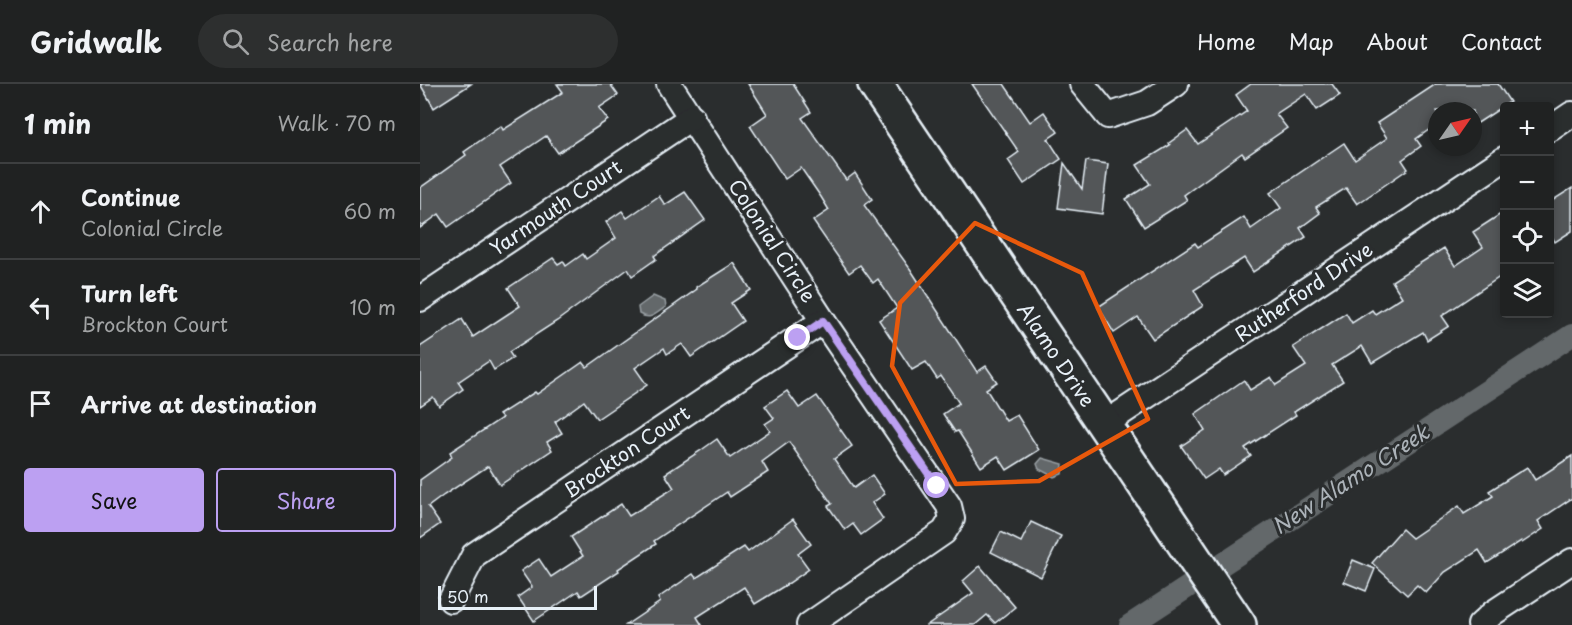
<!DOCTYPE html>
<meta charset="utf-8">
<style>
body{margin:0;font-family:"Playpen Sans",sans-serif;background:#2d2f2f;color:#f1f3f6}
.controls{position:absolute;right:18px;top:18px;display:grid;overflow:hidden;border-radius:6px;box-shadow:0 3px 9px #0003}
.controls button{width:54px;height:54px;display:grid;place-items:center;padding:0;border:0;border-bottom:2px solid #3d3f40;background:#202222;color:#f1f3f6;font:30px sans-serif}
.compass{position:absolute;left:1008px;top:18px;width:54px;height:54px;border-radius:50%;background:#202222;box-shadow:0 3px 9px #0003;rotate:56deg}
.scale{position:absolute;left:18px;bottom:15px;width:159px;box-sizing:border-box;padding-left:6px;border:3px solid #e8f1f8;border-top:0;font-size:16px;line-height:21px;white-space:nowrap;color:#e8f1f8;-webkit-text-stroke:4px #2a2d2e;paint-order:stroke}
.stop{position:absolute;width:18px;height:18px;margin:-14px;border:4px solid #bca0f2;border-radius:50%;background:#fff}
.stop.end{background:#bca0f2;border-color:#fff;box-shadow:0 2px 6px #0008}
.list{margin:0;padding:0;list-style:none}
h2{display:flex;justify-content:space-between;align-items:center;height:78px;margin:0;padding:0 24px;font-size:26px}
h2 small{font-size:20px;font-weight:400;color:#a2a4a5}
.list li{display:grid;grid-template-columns:39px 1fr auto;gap:18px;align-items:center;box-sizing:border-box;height:96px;padding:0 24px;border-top:2px solid #3d3f40}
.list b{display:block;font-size:22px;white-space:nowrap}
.list p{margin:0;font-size:20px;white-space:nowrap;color:#a2a4a5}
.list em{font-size:20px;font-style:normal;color:#a2a4a5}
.actions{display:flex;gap:12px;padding:18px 24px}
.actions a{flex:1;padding:14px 0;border:2px solid #bca0f2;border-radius:6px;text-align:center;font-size:21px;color:#bca0f2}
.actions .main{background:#bca0f2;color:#111}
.icon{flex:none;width:33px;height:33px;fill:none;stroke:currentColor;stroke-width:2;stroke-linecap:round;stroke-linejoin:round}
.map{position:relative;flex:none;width:1152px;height:541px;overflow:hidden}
header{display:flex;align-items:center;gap:36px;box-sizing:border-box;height:84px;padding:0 30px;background:#202222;border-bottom:2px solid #3d3f40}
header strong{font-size:28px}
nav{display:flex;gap:33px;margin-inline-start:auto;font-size:21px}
.search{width:420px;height:54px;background:#2d2f2f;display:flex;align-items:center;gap:15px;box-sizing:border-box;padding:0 21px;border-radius:33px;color:#a2a4a5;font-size:22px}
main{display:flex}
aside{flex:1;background:#202222}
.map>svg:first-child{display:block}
.water{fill:#63686b;stroke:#989fa3;stroke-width:1.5}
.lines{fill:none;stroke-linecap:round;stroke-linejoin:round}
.canal{stroke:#63686b;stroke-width:22}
.building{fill:#535759;stroke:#e8f1f8;stroke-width:1.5}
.street-casing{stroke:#e8f1f8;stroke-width:28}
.secondary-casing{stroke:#e8f1f8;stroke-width:38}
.street{stroke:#2a2d2e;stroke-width:24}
.secondary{stroke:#2a2d2e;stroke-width:33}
.route{stroke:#bca0f2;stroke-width:8}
.marked{fill:none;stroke:#e8590c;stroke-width:4.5;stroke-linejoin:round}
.labels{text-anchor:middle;stroke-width:6;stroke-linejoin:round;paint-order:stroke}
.street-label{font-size:20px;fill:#e8f1f8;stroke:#2a2d2e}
.water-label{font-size:21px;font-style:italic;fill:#acb3b9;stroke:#2a2d2e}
</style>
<header>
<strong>Gridwalk</strong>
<div class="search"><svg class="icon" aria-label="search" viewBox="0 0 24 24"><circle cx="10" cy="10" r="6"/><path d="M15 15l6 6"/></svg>Search here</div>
<nav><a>Home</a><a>Map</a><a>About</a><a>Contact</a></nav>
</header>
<main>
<aside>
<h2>1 min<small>Walk · 70 m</small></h2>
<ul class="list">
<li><svg class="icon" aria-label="ahead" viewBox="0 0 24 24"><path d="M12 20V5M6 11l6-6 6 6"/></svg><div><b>Continue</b><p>Colonial Circle</p></div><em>60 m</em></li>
<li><svg class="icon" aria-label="left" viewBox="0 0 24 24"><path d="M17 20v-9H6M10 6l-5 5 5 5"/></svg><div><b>Turn left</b><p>Brockton Court</p></div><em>10 m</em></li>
<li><svg class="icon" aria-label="arrive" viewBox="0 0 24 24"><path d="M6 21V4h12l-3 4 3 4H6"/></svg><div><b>Arrive at destination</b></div></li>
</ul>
<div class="actions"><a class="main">Save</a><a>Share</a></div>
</aside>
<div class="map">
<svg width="1152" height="541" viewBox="0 0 1152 541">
<rect width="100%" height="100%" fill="#2a2d2e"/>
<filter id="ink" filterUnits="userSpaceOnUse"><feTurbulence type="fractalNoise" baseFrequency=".0167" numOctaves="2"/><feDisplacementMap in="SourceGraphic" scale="12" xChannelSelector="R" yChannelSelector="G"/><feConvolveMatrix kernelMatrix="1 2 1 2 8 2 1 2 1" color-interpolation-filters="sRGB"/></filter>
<g filter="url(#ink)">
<g class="water">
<path d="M233,212L245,217L246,223C235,229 232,237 219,230L218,223Z"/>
<path d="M622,374L643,380L642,390L634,393L619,385L617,380Z"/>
</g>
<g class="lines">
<path class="canal" d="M710,541L1152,251"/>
</g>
<g class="building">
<path d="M0,0H51L14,24Z"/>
<path d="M137,0H190L198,11L179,24L188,36L138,69L126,52L80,83L91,99L28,143L19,130L0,144V104L46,71L44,68L81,42L83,46L143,8Z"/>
<path d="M328,0H373L391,28L382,34L426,96L435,89L452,115L444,121L491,186L557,288L566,282L577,298L566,305L586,337L597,331L619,366L587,386L578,372L561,383L538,347L535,348L523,330L539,319L521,292L517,295L506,278L492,286L459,236L477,224L458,195L453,199L440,181L429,189L393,137L409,126L401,113L381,84L365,95L330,42L347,30Z"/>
<path d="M552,0H584L610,38L624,28L638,48L628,55L641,75L604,100L588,76L599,68Z"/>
<path d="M831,0H912L920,11L897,26L886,10L856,30L867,44L825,73L822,69L764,111L767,116L724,143L706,115L730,100L717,81L750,61L749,59L767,46L778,60L827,27L816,11Z"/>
<path d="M1016,0H1078L1090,18L1053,42V27H1017V40L996,55L1001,62L982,76L988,85L962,103L937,120L926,104L896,123L900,129L880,144L886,153L833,188L824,174L774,206L783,222L733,255L718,233L694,249L678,223L775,159L778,163L824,133L831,145L861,124L850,109L924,59L935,76L967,54L957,39Z"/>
<path d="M666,77L688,80L682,130L638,124L644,79L662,105Z"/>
<path d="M1152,104V147L1135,158L1130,149V118Z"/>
<path d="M265,108L285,136L234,172L236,175L212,192L208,185L137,237L89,268L93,274L74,286L69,277L38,298L43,305L19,322L13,313L0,322V263L42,235L53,253L100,222L88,204L133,174L138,180L143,177L146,182L163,170L166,175L196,154L186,138L202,127L207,134L239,112L245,121Z"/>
<path d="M1084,128V190L1022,232L1029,242L1007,256L1003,248L952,279L942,262L912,281L923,297L874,328L876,331L825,364L831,372L803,391L799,385L784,395L761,362L785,346L775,330L824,296L830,306L851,293L856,301L886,282L873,263L926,229L932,239L952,226L955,230L982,213L972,197L1024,164L1035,182L1063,163L1053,148Z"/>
<path d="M314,179L331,206L311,219L323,237L271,273L262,260L247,270L244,264L215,284L227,301L177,335L164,317L135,338L142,349L127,358L132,366L80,401L68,382L24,411L8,423L20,440L0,454V396L32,373L30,368L82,334L79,331L115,308L117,310L163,278L167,283L277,205L276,203Z"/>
<path d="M367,307L379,324L397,312L432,362L414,375L434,404L452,391L465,410L452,419L463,435L441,451L433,440L425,446L408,422L412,420L369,358L342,378L348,388L310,413L307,408L234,457L236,460L198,485L199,487L161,512L158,507L114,537L98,513L112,503L101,487L119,475L131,493L163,472L151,453L201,420L209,432L254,404L245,390L280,367L297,355L310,374L350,347L345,340L354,334L345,322Z"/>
<path d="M1152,372V414L1118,437L1123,445L1102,459L1101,457L1067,479L1059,466L1025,488L1006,509L997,501L987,511L952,479L982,445L992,454L1039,422L1044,430L1073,412L1069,407L1107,383L1115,396Z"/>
<path d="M373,435L391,460L378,470L389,485L369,499L335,520L324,503L277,533L282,541H206L240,518L238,514L273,490L276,494L324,463L328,468Z"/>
<path d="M611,438L641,452L621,493L571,468L581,448L601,458Z"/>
<path d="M933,476L955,485L946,507L924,498Z"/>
<path d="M560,482L595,523L575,539L567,531L555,541H507L553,509L543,497Z"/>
</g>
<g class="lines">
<g class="street-casing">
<g id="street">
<path d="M249,0L403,237L529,422L532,435L524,448L389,541"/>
<path d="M662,0L688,32L727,19L756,0"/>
<path d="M1130,45L1152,30"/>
<path d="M0,215L272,33"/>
<path d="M683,341L1084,75"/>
<path d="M31,516L54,471L403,237"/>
<path d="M1060,541L1073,529L1152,477"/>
</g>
</g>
<g class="secondary-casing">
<path id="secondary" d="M455,0L819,541"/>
</g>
<use href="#street" class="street"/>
<use href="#secondary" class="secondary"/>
</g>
</g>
<g class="lines" filter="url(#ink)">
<path class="route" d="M378,254L403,237L517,402"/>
</g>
<path class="marked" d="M555,139L662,189L728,335L619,397L536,400L472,282L480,219Z"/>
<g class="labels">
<g class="street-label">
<text transform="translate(136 124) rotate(-34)" y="7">Yarmouth Court</text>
<text transform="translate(352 157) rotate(57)" y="7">Colonial Circle</text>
<text transform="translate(884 208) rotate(-34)" y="7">Rutherford Drive</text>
<text transform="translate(636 271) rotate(56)" y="7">Alamo Drive</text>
<text transform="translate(207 368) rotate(-34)" y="7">Brockton Court</text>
</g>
<g class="water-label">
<text transform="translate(931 396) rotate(-33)" y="7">New Alamo Creek</text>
</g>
</g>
</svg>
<div class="controls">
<button>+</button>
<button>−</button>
<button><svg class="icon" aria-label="locate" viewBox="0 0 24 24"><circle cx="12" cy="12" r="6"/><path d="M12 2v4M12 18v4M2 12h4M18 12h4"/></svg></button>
<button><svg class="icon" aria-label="layers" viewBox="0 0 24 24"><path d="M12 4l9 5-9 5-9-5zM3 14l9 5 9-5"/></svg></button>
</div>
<svg class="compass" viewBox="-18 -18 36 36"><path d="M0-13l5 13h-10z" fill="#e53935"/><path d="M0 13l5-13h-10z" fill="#a2a4a5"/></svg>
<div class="scale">50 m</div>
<div class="stop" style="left:517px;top:402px"></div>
<div class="stop end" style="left:378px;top:254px"></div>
</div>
</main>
